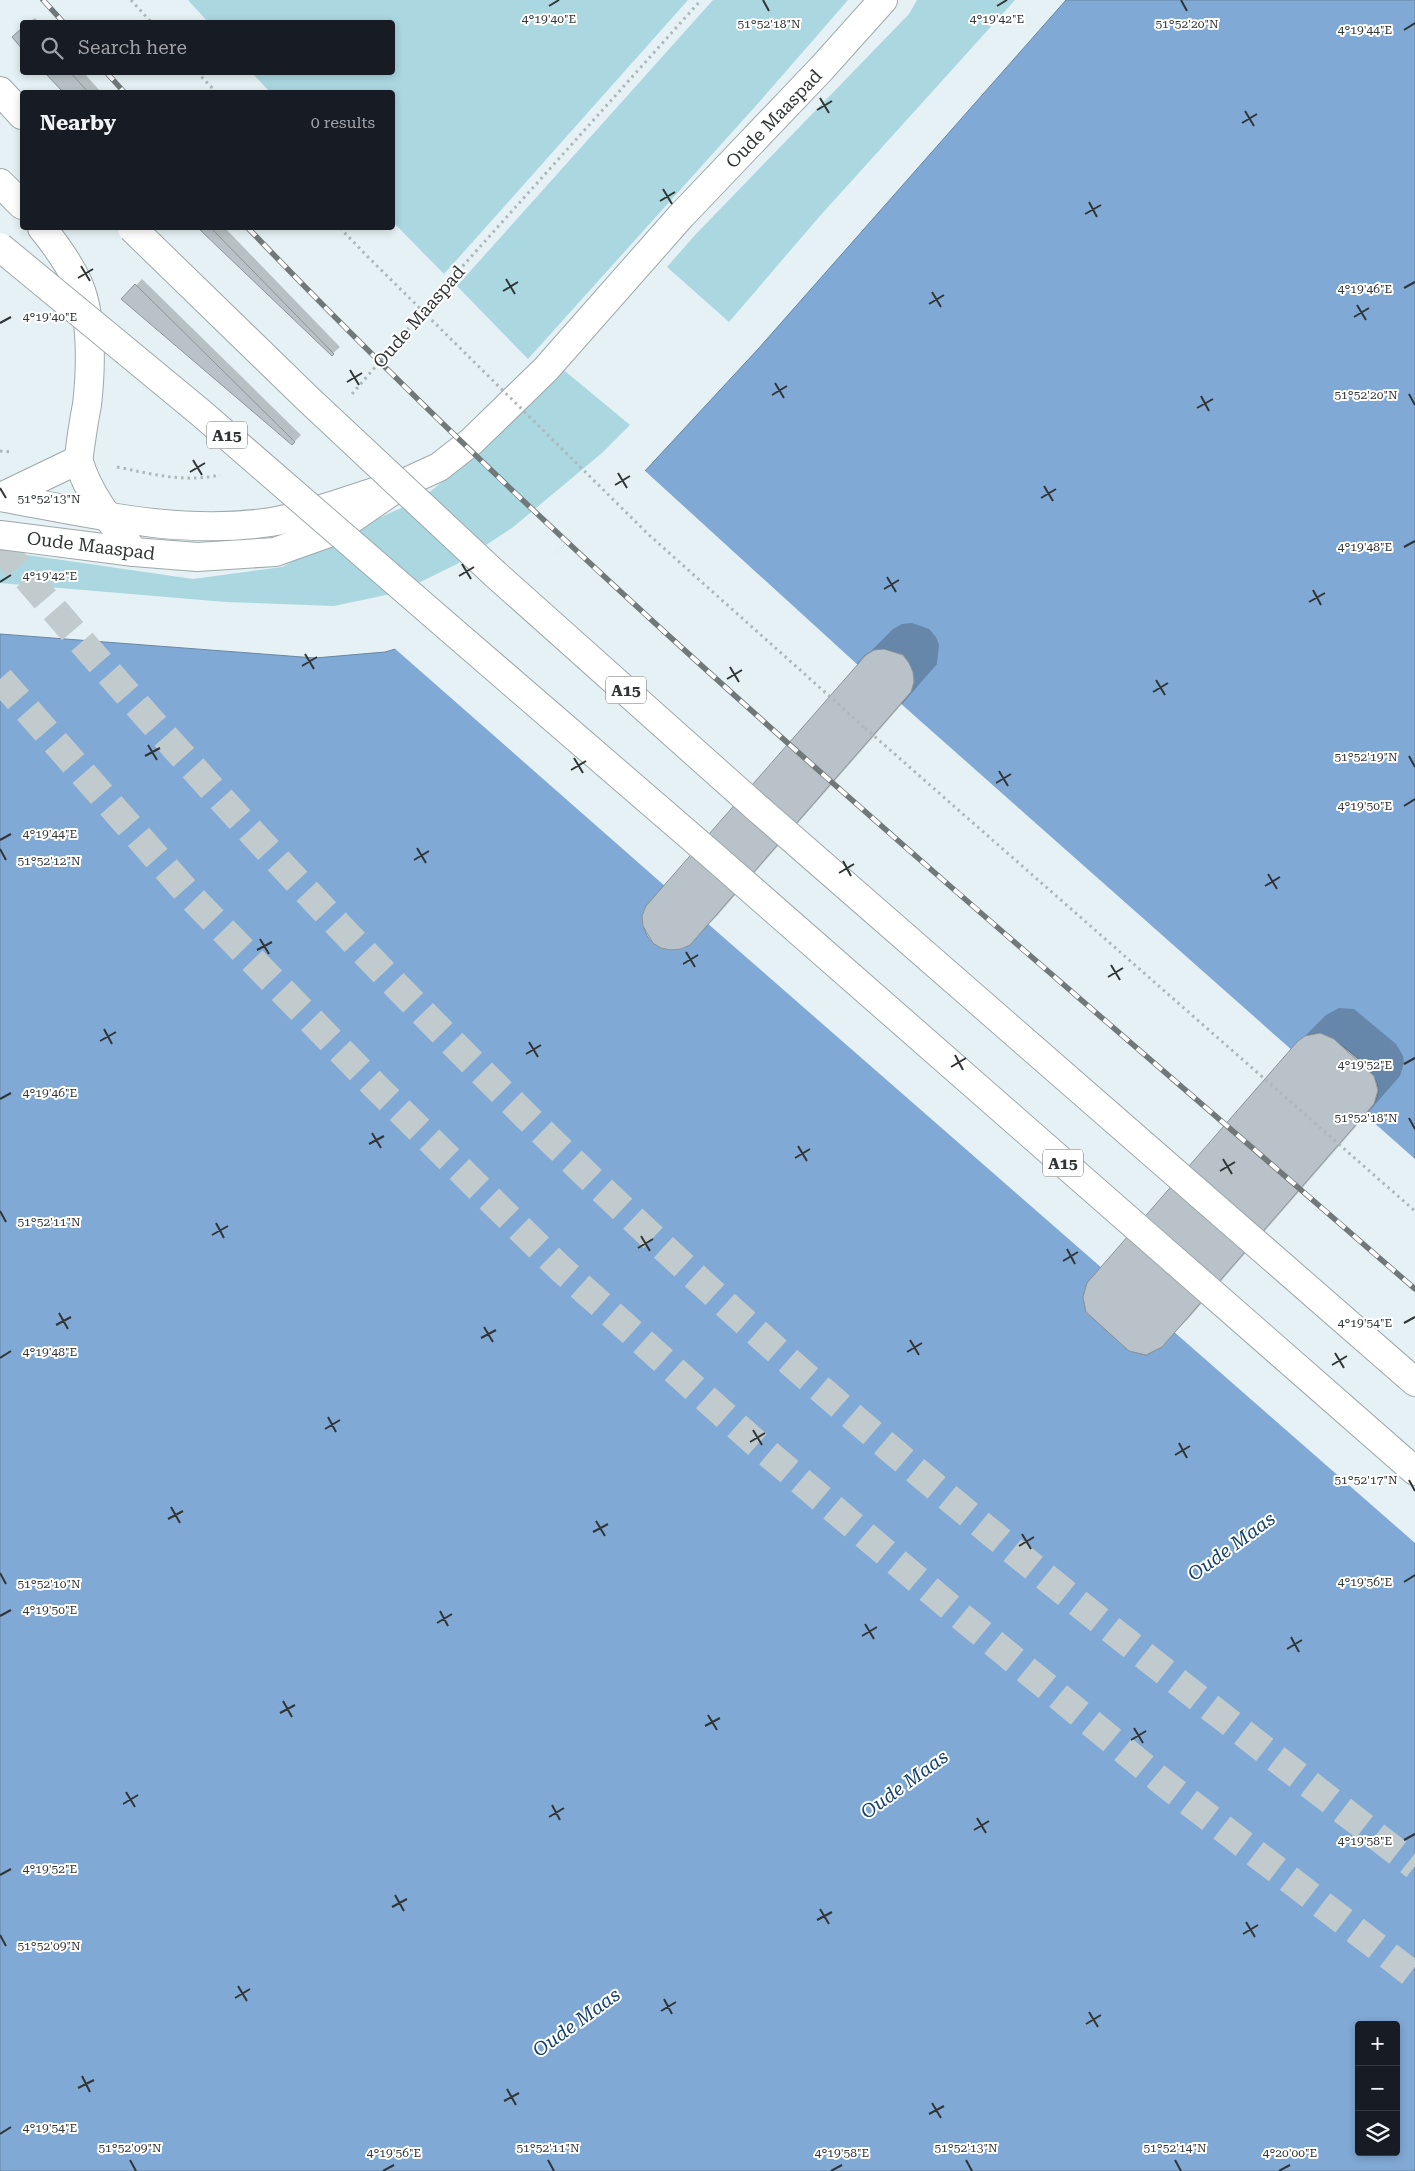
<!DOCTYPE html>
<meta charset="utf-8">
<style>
body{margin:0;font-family:"Roboto Serif",serif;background:#20242c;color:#f1f3f6}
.controls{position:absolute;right:15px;bottom:15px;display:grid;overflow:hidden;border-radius:5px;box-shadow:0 2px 8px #0003}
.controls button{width:45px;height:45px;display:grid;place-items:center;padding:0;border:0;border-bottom:1px solid #363941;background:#171b24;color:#f1f3f6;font:25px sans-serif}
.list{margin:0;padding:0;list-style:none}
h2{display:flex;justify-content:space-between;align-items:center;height:65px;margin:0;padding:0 20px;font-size:21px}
h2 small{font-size:16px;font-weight:400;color:#9ea1a6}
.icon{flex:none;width:28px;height:28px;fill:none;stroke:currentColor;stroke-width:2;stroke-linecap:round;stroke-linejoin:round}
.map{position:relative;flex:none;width:1415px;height:2171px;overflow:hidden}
.search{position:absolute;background:#171b24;box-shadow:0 2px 8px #0003;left:20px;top:20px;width:375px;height:55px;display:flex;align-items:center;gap:12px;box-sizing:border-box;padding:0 18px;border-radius:5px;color:#9ea1a6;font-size:19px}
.panel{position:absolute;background:#171b24;box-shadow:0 2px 8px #0003;left:20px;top:90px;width:375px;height:140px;border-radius:5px}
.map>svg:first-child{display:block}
.green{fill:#abd7e0}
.water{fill:#80a9d5;stroke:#6886a5;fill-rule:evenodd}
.pier{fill:#e5f1f4}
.shadow{fill:#0003}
.building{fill:#b8c2c8;stroke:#8b959a}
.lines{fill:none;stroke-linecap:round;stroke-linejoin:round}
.highway-tunnel{stroke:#c1cbce;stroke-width:28;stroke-dasharray:28 14;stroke-linecap:butt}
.minor-casing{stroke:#9da9ab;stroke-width:30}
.highway-casing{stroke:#9da9ab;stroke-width:30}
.path{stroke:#aeb7b9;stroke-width:3;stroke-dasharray:2.5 4;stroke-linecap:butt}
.minor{stroke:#fff;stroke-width:28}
.highway{stroke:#fff;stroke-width:28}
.rail-casing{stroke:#717879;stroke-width:5.5}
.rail{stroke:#fff;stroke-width:4;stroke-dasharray:11;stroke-linecap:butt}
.highway-bridge-casing{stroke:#9da9ab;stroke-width:30;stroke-linecap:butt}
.path-bridge{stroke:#aeb7b9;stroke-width:3;stroke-dasharray:2.5 4;stroke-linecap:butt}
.highway-bridge{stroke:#fff;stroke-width:28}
.ticks{fill:none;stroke:#313536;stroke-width:2}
.labels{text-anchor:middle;stroke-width:4;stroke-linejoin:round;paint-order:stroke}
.shield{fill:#fff;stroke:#6f7272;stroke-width:1}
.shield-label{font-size:16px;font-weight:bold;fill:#313536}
.street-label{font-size:18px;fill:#313536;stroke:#fff}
.water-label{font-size:19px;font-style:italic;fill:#14406a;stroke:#fff}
.ticks-label{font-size:12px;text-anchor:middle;fill:#313536;stroke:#fff;stroke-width:4;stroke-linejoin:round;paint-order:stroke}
</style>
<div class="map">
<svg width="1415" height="2171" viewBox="0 0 1415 2171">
<rect width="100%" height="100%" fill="#e5f1f4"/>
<g class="green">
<path d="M188,0H688L444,274L393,222L392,92H270L252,73L392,72V22H208Z"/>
<path d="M713,0H848L761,100L528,359L457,286Z"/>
<path d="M917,0H1015L819,217L729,322L667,267L696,234L909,14Z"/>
<path d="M554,362L630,425L602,453L512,528L457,564L400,592L334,606L226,602L0,583V551L193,579L282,567L348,532L421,499L453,473Z"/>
</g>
<path class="water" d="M1066,0H1415V2171H0V634L315,658L385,652L447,634L505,598L631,486L759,348ZM884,649C907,654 917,669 911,692L690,945C660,958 635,938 646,906L865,655L874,650ZM1319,1033C1334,1037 1371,1066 1376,1081C1380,1089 1378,1096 1374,1104L1162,1347L1146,1355L1129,1351L1086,1312L1083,1297L1087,1283L1305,1036ZM1359,2025H1396V2152H1359Z"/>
<g class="pier">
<path d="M644,470L859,666L666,887L393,647L446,632L503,596L564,545Z"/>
<path d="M899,702L1293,1051L1103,1269L707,923Z"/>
<path d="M1363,1113L1415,1159V1543L1173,1331Z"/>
</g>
<g class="shadow">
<path d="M35,18L39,22H29Z"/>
<path d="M47,72H83L101,92H66Z"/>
<path d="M201,228H225L340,347L332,354Z"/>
<path d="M142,279L301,435L292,444L123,299Z"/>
<path d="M912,623L929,629L936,637L939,645L937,664L716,917L689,944L866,656L893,629L902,624Z"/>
<path d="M1339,1008L1354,1009L1396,1044L1403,1056L1404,1063L1400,1076L1188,1319L1161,1346L1299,1042L1326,1015Z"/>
</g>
<g class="building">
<path d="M22,28V49L12,37Z"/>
<path d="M44,72H70L88,92H63Z"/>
<path d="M198,228H211L334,354L332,356Z"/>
<path d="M135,284L295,442L292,445L121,299Z"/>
<path d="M884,649L903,655L909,663L913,672L914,682L911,692L690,945L681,949L671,950L661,948L653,943L643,926L642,916L646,906L866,655L874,650Z"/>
<path d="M1320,1033L1334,1039L1374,1076L1378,1090L1374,1104L1162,1347L1146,1355L1129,1351L1086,1312L1083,1297L1087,1283L1298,1041L1305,1036Z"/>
</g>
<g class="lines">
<g class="highway-tunnel">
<path d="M0,546C251,844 521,1127 815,1384C1008,1553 1212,1709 1415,1866"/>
<path d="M0,679L193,899L375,1086L561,1269L758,1445L957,1613L1164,1783L1415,1976"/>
</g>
<g class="minor-casing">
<g id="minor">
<path d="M0,497C89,513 180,536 271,522C306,516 342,502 377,491"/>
<path d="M0,535L134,552L197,557L275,552L334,531L404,483L439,467L472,441L546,369L680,217L822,68L883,0"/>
</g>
</g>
<g class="highway-casing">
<g id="highway">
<path d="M0,91L22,115"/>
<path d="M0,183L22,205"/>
<path d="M42,228C55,244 68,262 77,281C93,314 91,370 87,405C85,414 78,457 79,462C89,496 113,524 134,552"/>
<path d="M1,497L78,460"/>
<path d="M495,574L756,807L1415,1382"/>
<path d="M449,628L712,855L1415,1471"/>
</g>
</g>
<g class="path">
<path d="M131,0L151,22"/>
<path d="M197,72L216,92"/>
<path d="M352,394L444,287L701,0"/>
<path d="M0,451L12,452"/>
<path d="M117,467C153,474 183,483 220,475"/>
<path d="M865,728L1415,1211"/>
</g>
<use href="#minor" class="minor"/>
<use href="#highway" class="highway"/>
<g class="rail-casing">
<g id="rail">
<path d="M43,0L63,22"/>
<path d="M106,72L124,92"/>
<path d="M248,228C612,608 1019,943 1415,1289"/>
</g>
</g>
<use href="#rail" class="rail"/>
<g class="highway-bridge-casing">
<g id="highway-bridge">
<path d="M132,228L308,399L495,574"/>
<path d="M0,247L201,413L449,628"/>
</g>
</g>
<path class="path-bridge" d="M340,228L368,257L648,534L865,728"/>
<use href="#highway-bridge" class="highway-bridge"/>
</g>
<path class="ticks" d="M763,0L769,11M1181,0L1187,11M549,6L559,0M997,6L1007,0M1404,30L1415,23M820,98L829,113M817,110L832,101M1245,111L1254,126M1242,123L1257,114M663,189L672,204M660,201L675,192M1089,202L1097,217M1085,214L1101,205M81,266L90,281M78,278L93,269M506,279L515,294M1404,288L1415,282M503,291L518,282M932,292L941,307M929,304L944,295M1357,305L1366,320M1354,317L1369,308M0,323L11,317M350,370L359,385M347,382L362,373M775,383L784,398M1409,394L1415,405M772,395L787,386M1201,396L1209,411M1197,408L1213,399M193,460L202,475M190,472L205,463M618,473L627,488M615,485L630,476M1044,486L1053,501M0,488L6,498M1041,498L1056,489M1404,547L1415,541M462,564L471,579M459,576L474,567M887,577L896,592M0,582L11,575M884,589L899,580M1313,590L1321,605M1309,602L1325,593M305,654L314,669M302,666L317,657M730,667L739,682M727,679L742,670M1156,680L1165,695M1153,692L1168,683M148,745L157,760M145,756L160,748M1409,756L1415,767M574,758L583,773M571,770L586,761M999,771L1008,786M996,783L1011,774M1404,806L1415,799M0,840L11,834M417,848L426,863M0,849L6,860M414,860L429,851M843,861L851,876M839,873L854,864M1268,874L1277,889M1265,886L1280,877M260,939L269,954M257,950L272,942M686,952L695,967M683,964L698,955M1111,965L1120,980M1108,977L1123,968M104,1029L112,1044M100,1041L116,1032M529,1042L538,1057M526,1054L541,1045M955,1055L963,1070M1404,1064L1415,1058M951,1067L966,1058M0,1099L11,1093M1409,1118L1415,1129M372,1133L381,1148M369,1144L384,1136M798,1146L807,1161M795,1158L810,1149M1223,1159L1232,1174M1220,1171L1235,1162M0,1211L6,1222M216,1223L224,1238M212,1235L228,1226M641,1236L650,1251M638,1248L653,1239M1067,1249L1075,1264M1063,1261L1078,1252M59,1313L68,1329M1404,1323L1415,1317M56,1325L71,1317M484,1327L493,1342M481,1338L496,1330M910,1340L919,1355M907,1352L922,1343M1335,1353L1344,1368M0,1358L11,1351M1332,1365L1347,1356M328,1417L336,1432M325,1429L340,1420M753,1430L762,1445M750,1442L765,1433M1179,1443L1187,1458M1175,1455L1190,1446M1409,1480L1415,1491M171,1507L180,1523M168,1519L183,1511M596,1521L605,1536M593,1532L608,1524M1022,1534L1031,1549M1019,1546L1034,1537M0,1573L6,1584M1404,1582L1415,1575M440,1611L448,1626M0,1616L11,1610M437,1623L452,1614M865,1624L874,1639M862,1636L877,1627M1291,1637L1299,1652M1287,1649L1302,1640M283,1701L292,1717M280,1713L295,1705M708,1715L717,1730M705,1726L720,1718M1134,1728L1143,1743M1131,1740L1146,1731M126,1792L135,1807M123,1804L138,1795M552,1805L560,1820M549,1817L564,1808M977,1818L986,1833M974,1830L989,1821M1404,1840L1415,1834M0,1875L11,1869M395,1895L404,1911M392,1907L407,1899M820,1909L829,1924M817,1920L832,1912M1246,1922L1255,1937M1243,1934L1258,1925M0,1935L6,1946M238,1986L247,2001M235,1998L250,1989M664,1999L672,2014M661,2011L676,2002M1089,2012L1098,2027M1086,2024L1101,2015M82,2076L90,2092M78,2088L94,2080M507,2089L516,2105M504,2101L519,2093M932,2103L941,2118M929,2114L944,2106M0,2134L11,2127M130,2160L136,2171M548,2160L554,2171M966,2160L972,2171M1175,2160L1181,2171M383,2171L394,2165M831,2171L842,2165M1279,2171L1290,2165"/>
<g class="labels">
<g class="shield">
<rect x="207" y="421.5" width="40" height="27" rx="4"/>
<rect x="606" y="676.5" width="40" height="27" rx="4"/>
<rect x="1043" y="1149.5" width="40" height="27" rx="4"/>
</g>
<g class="shield-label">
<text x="227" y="441">A15</text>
<text x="626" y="696">A15</text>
<text x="1063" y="1169">A15</text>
</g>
<g class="street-label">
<text transform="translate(774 119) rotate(-46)" y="6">Oude Maaspad</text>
<text transform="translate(419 317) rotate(-49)" y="6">Oude Maaspad</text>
<text transform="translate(91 546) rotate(7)" y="6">Oude Maaspad</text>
</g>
<g class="water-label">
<text transform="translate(1231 1546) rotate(-36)" y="7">Oude Maas</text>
<text transform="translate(904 1784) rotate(-36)" y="7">Oude Maas</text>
<text transform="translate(576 2022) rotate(-36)" y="7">Oude Maas</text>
</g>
</g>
<g class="ticks-label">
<text x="549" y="23">4°19'40"E</text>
<text x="997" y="23">4°19'42"E</text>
<text x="769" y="28">51°52'18"N</text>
<text x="1187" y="28">51°52'20"N</text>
<text x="1365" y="34">4°19'44"E</text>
<text x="1365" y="293">4°19'46"E</text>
<text x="50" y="321">4°19'40"E</text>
<text x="1366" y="399">51°52'20"N</text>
<text x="49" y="503">51°52'13"N</text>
<text x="1365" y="551">4°19'48"E</text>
<text x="50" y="580">4°19'42"E</text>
<text x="1366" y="761">51°52'19"N</text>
<text x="1365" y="810">4°19'50"E</text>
<text x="50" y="838">4°19'44"E</text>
<text x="49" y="865">51°52'12"N</text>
<text x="1365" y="1069">4°19'52"E</text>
<text x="50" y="1097">4°19'46"E</text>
<text x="1366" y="1122">51°52'18"N</text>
<text x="49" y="1226">51°52'11"N</text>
<text x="1365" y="1327">4°19'54"E</text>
<text x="50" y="1356">4°19'48"E</text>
<text x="1366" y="1484">51°52'17"N</text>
<text x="1365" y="1586">4°19'56"E</text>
<text x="49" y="1588">51°52'10"N</text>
<text x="50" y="1614">4°19'50"E</text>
<text x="1365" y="1845">4°19'58"E</text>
<text x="50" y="1873">4°19'52"E</text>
<text x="49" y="1950">51°52'09"N</text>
<text x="50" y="2132">4°19'54"E</text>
<text x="130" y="2152">51°52'09"N</text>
<text x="548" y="2152">51°52'11"N</text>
<text x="966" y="2152">51°52'13"N</text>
<text x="1175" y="2152">51°52'14"N</text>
<text x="394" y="2157">4°19'56"E</text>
<text x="842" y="2157">4°19'58"E</text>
<text x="1290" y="2157">4°20'00"E</text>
</g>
</svg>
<div class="controls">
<button>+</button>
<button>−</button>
<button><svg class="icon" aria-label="layers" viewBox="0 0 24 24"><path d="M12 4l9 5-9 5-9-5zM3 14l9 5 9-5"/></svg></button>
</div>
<div class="search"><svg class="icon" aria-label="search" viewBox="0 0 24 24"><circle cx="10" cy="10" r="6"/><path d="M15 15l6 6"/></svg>Search here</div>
<section class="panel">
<h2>Nearby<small>0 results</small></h2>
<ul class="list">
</ul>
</section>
</div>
